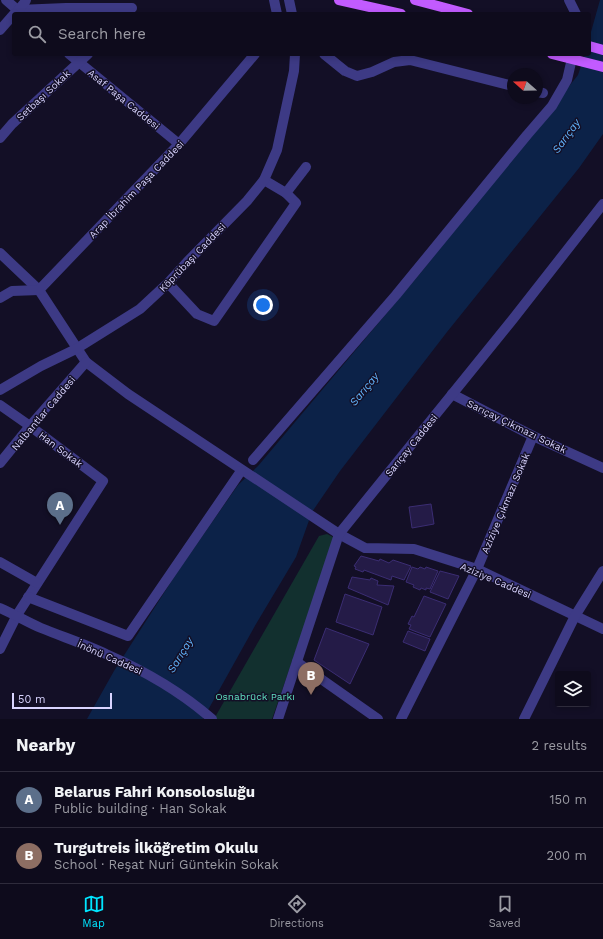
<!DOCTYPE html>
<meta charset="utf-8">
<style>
body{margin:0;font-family:"Work Sans",sans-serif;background:#171425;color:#f1f3f6}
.controls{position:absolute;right:12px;bottom:12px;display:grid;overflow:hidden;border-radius:4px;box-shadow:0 2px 6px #0003}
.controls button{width:36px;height:36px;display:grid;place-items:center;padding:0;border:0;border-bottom:1px solid #2e2b3b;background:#0e0b1c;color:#f1f3f6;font:20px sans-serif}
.compass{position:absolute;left:507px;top:68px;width:36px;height:36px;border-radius:50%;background:#0e0b1c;box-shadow:0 2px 6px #0003;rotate:290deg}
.scale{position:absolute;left:12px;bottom:10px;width:100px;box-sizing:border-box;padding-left:4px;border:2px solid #d9d4ff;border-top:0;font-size:11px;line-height:14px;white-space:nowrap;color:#d9d4ff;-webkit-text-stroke:3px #130f26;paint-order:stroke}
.you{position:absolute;left:263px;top:305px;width:14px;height:14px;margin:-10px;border:3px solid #fff;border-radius:50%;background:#1a73e8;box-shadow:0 0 0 6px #1a73e833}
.badge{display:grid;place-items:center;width:26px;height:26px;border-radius:50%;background:#00e5ff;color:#fff;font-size:13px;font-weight:700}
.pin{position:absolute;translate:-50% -33px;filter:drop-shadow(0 1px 2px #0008)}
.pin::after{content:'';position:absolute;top:21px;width:14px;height:12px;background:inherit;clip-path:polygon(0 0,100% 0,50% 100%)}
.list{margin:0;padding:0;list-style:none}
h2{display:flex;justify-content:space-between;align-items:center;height:52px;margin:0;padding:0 16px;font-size:17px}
h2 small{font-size:13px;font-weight:400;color:#9b9ba3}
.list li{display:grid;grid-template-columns:26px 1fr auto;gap:12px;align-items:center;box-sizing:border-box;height:56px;padding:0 16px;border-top:1px solid #2e2b3b}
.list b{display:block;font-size:15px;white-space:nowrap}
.list p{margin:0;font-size:13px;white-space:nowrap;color:#9b9ba3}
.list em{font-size:13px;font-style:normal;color:#9b9ba3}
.icon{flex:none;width:22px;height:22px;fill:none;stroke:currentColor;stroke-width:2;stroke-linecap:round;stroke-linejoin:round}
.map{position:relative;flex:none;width:603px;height:719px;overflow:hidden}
.search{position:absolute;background:#0e0b1c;box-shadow:0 2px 6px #0003;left:12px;right:12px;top:12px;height:44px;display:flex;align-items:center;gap:10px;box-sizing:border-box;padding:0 14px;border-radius:4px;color:#9b9ba3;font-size:15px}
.sheet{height:164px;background:#0e0b1c}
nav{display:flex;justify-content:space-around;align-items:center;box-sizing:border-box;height:56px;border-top:1px solid #2e2b3b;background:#0e0b1c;font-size:11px;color:#9b9ba3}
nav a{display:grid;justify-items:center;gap:2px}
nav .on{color:#00e5ff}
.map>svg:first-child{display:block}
.green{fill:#12302f}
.water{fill:#0c2248}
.building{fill:#241b47;stroke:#3b2d73}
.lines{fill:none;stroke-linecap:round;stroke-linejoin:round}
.minor{stroke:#3d3a85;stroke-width:10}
.major{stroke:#c25bff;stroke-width:10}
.major-bridge{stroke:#c25bff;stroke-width:10}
.labels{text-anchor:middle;stroke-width:3;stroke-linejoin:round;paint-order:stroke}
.street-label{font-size:10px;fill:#d9d4ff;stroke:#130f26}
.park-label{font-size:10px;fill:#5fe0c0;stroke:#130f26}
.water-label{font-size:11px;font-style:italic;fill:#62b6ff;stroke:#130f26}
</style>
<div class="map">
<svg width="603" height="719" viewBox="0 0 603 719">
<rect width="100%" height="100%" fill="#130f26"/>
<path class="green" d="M327,534L335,538L272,719H214L319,536Z"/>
<path class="water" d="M600,0H603V134L579,168L447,332L340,471L312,512L296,557L256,624L203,719H87L114,671L178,571L238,485L258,466L418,276L578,75L585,54H589V39Z"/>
<g class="building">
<path d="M431,504L434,524L412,528L409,507Z"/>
<path d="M361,556L379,561L380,559L389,563L393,560L411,566L404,580L392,576L391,580L364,570L363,572L355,569L356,567L354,566Z"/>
<path d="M412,567L418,569L420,567L425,569L426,567L438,571L430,589L426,588V590L421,588L420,590L413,587L414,585L406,582Z"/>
<path d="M440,571L459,576L448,599L430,592Z"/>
<path d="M352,577L370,580L371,578L378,581L377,585L394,586L388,605L348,588Z"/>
<path d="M345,594L382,607L373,635L336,622Z"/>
<path d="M424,596L446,604L430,637L409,629L411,625L408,624L412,616L414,617Z"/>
<path d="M326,628L369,644L350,684L314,660Z"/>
<path d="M408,631L430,639L425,651L403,642Z"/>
</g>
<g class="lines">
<g class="minor">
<path d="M6,0L22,14"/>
<path d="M274,0L277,14"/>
<path d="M289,0L292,14"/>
<path d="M569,0L576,14"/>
<path d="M18,10L66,8H132"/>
<path d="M16,13L25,2L26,0"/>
<path d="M0,30L14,14"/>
<path d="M69,54L179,144"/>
<path d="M324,54L345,71L357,76L372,72L394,62L410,60L513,86"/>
<path d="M537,92L543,93"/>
<path d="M0,138L12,124L88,54"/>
<path d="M286,193L306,167"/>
<path d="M0,253L39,290L86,362L128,394L339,534L365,548L414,549L477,569L603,629"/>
<path d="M168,283L197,314L214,321L296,203L286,193L264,180"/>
<path d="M0,298L12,291L39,290L179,144L255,54"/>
<path d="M0,390L41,366L76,349L140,309L168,283L187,262L247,201L264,180L277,150L294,71L295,54"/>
<path d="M452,394L533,436L603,468"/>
<path d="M0,405L30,426L103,481L17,615L0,649"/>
<path d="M253,460L396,295L527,135L552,106L567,80L573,54"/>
<path d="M0,463L30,426L86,362"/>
<path d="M0,562L37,583"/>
<path d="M28,597L128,636L241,471"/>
<path d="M0,608C14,614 27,622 41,628C63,637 85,644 106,654C145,671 180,691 212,719"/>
<path d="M297,662L378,719"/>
<path d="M278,719L339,534L513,319L603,204"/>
<path d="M401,719L477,569L533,436"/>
<path d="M524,719L575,616L603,571"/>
</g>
<g class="major">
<path d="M339,0L401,14"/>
<path d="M415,0L468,14"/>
<path d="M589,46L603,50"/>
</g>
<path class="major-bridge" d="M552,54L603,67"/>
</g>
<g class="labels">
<g class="street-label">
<text transform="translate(43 95) rotate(-43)" y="4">Setbaşı Sokak</text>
<text transform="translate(124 99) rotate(39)" y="4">Asaf Paşa Caddesi</text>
<text transform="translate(136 189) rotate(-46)" y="4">Arap İbrahim Paşa Caddesi</text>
<text transform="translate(192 257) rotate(-46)" y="4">Köprübaşı Caddesi</text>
<text transform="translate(43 413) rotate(-50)" y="4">Nalbantlar Caddesi</text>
<text transform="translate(517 426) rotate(26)" y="4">Sarıçay Çıkmazı Sokak</text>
<text transform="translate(411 445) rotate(-51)" y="4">Sarıçay Caddesi</text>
<text transform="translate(61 449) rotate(37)" y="4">Han Sokak</text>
<text transform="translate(505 503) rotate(-67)" y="4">Aziziye Çıkmazı Sokak</text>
<text transform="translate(496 580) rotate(23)" y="4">Aziziye Caddesi</text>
<text transform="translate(110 657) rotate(24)" y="4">İnönü Caddesi</text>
</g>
<g class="park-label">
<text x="255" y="700">Osnabrück Parkı</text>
</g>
<g class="water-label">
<text transform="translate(566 136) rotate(-54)" y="4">Sarıçay</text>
<text transform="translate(364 389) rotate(-51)" y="4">Sarıçay</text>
<text transform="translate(180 655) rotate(-59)" y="4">Sarıçay</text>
</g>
</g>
</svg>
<div class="controls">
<button><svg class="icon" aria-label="layers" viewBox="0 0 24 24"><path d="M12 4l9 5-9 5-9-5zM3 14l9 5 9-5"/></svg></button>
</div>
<svg class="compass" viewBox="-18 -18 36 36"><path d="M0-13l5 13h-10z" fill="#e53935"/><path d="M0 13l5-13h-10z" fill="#9b9ba3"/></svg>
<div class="scale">50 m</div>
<div class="you"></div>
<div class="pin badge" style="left:60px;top:525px;background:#5c6f8a">A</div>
<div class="pin badge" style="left:311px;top:695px;background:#8d6e63">B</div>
<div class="search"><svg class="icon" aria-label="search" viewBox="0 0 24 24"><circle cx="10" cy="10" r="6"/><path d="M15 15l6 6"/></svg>Search here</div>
</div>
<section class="sheet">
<h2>Nearby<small>2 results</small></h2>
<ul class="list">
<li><span class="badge" style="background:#5c6f8a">A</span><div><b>Belarus Fahri Konsolosluğu</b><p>Public building · Han Sokak</p></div><em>150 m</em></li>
<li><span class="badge" style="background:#8d6e63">B</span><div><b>Turgutreis İlköğretim Okulu</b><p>School · Reşat Nuri Güntekin Sokak</p></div><em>200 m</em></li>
</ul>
</section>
<nav>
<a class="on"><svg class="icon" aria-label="map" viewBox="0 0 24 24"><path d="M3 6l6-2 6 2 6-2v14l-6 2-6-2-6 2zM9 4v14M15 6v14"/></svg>Map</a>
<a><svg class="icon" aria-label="directions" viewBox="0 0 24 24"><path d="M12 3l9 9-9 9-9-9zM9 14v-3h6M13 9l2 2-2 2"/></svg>Directions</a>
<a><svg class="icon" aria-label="saved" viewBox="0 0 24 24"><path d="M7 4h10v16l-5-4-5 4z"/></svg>Saved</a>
</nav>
